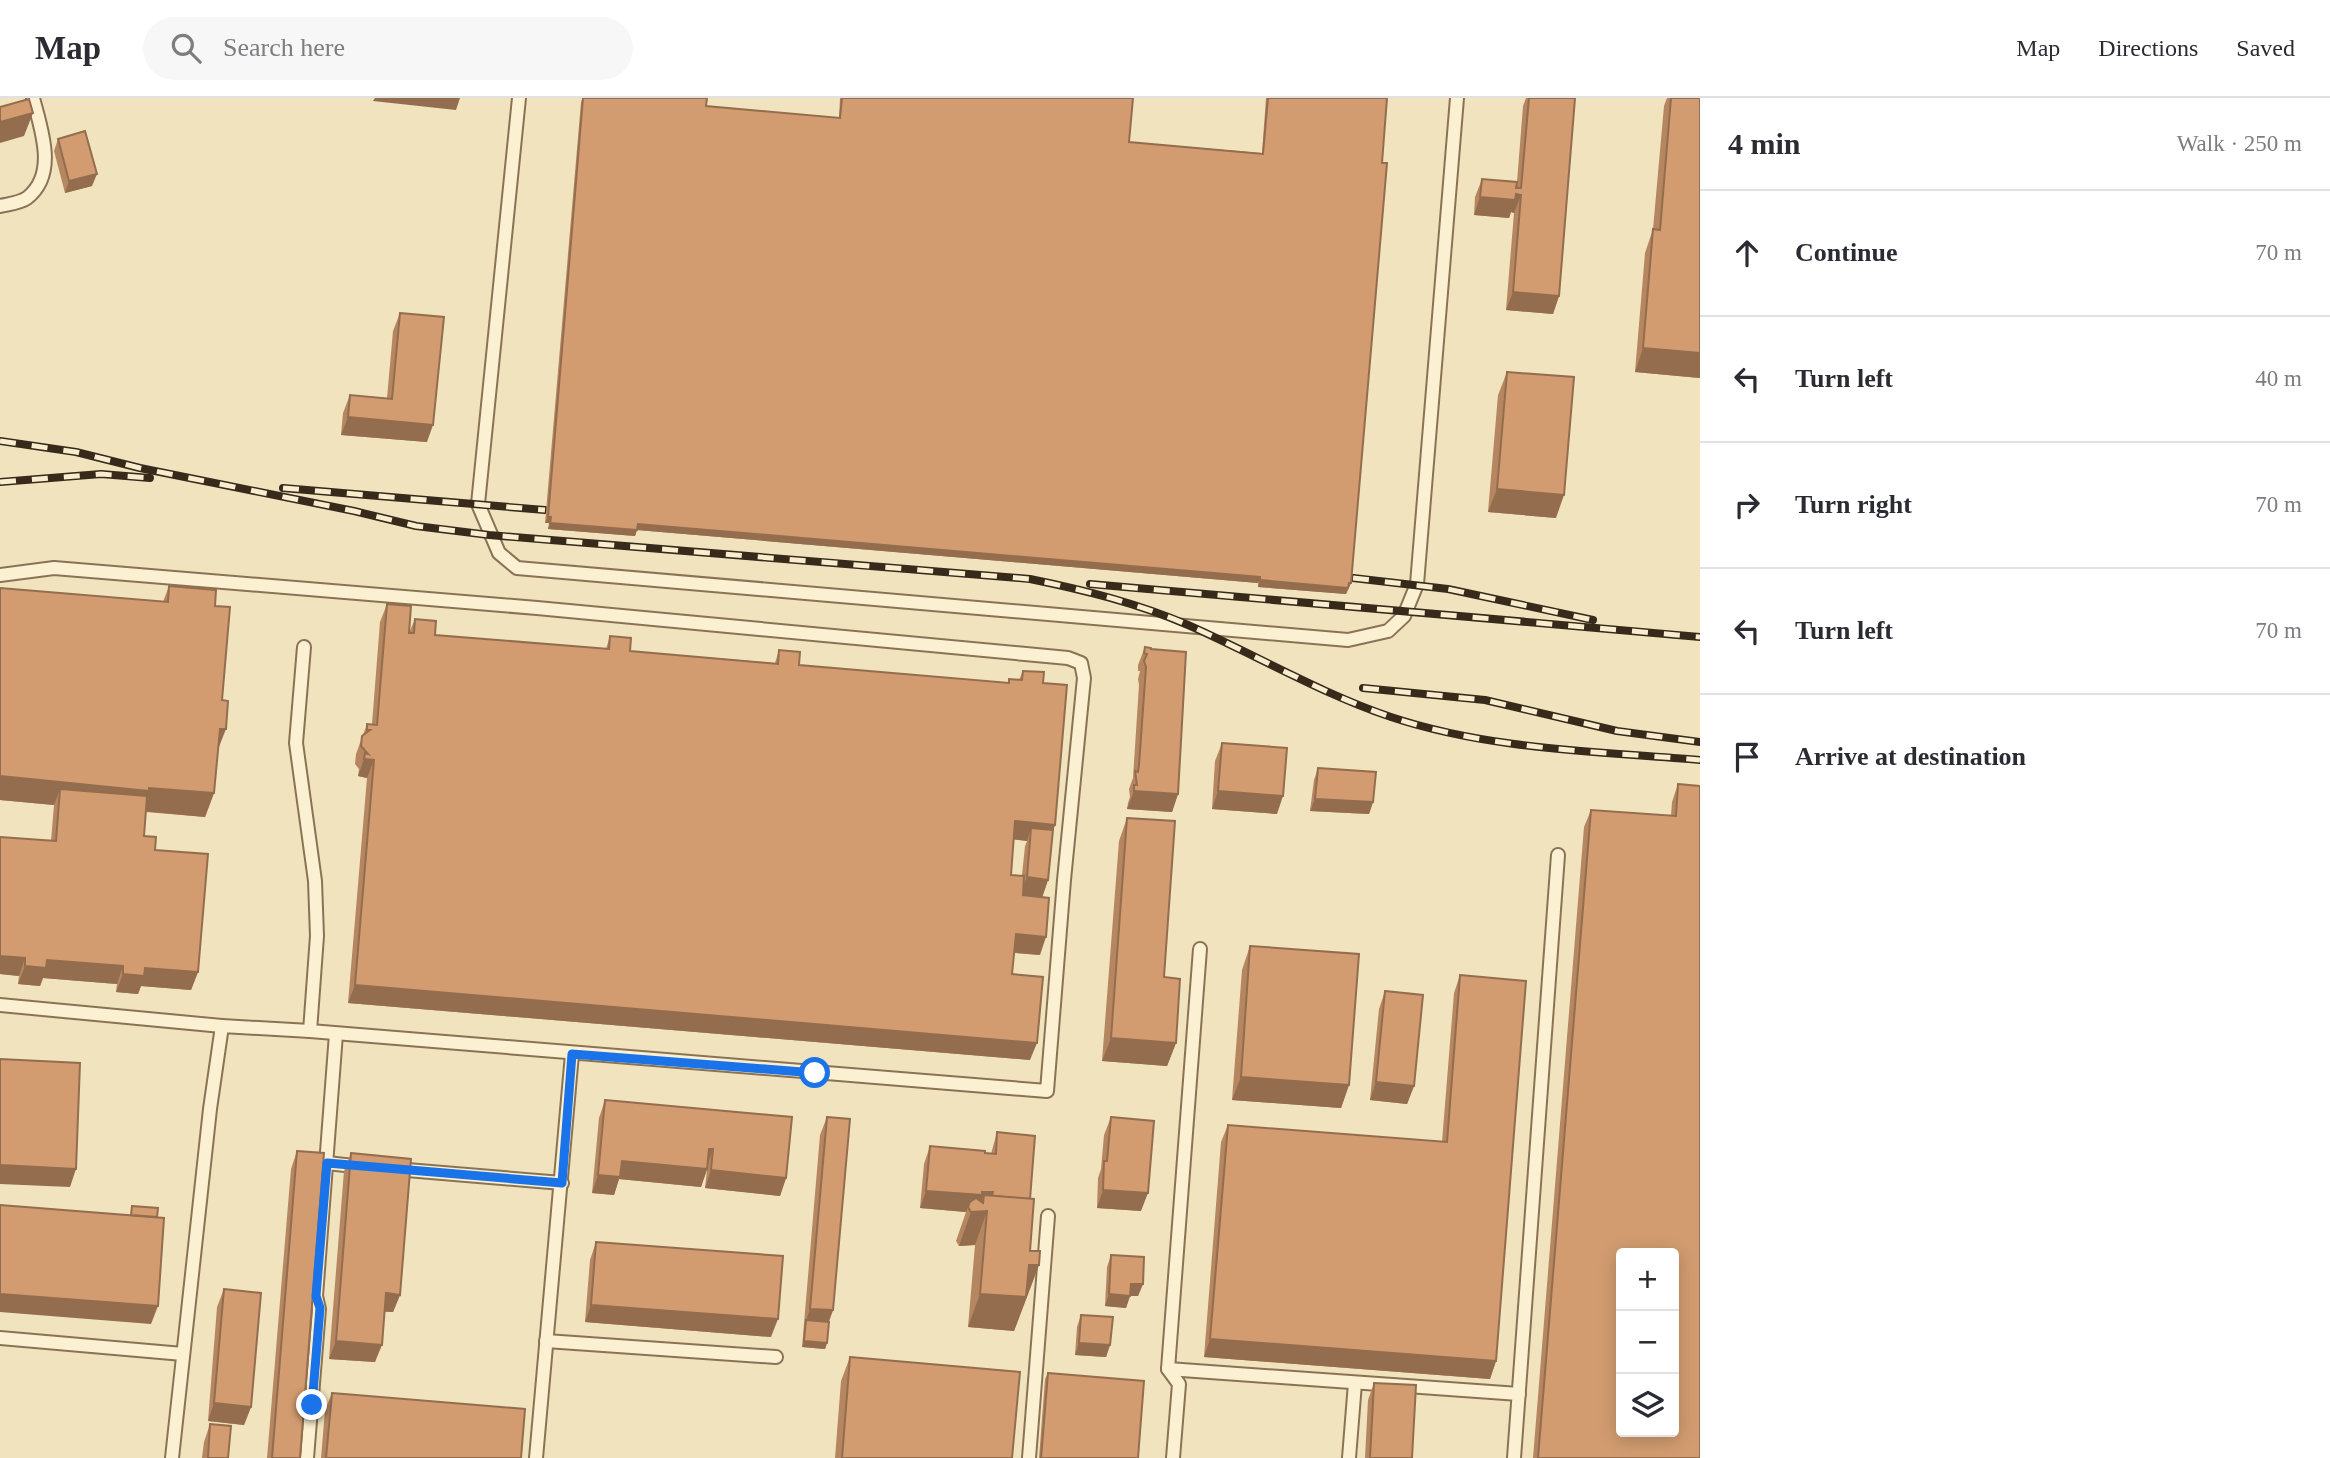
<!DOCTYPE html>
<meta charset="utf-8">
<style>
body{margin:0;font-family:"Times New Roman",serif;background:#f7f7f7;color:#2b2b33}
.controls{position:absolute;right:21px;bottom:21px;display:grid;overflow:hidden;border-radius:7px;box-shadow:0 4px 18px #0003}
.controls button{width:63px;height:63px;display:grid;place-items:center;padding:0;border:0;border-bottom:2px solid #e1e1e2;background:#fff;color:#2b2b33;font:35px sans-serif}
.stop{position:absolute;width:21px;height:21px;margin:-16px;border:5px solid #1a73e8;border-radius:50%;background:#fff}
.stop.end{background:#1a73e8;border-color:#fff;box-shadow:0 2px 7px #0008}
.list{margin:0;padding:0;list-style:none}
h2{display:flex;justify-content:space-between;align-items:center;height:91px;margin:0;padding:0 28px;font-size:30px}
h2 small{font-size:23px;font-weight:400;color:#7c7c81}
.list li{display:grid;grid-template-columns:46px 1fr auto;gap:21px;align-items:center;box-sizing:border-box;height:126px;padding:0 28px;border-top:2px solid #e1e1e2}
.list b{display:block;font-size:26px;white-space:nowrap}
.list em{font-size:23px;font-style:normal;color:#7c7c81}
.icon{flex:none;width:38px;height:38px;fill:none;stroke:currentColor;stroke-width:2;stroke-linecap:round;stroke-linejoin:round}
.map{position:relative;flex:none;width:1700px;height:1360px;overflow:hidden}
header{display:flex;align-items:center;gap:42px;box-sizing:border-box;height:98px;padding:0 35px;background:#fff;border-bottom:2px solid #e1e1e2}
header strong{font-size:33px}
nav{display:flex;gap:38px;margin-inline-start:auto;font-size:24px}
.search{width:490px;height:63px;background:#f7f7f7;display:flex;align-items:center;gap:18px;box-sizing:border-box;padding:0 24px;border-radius:38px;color:#7c7c81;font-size:26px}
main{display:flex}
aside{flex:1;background:#fff}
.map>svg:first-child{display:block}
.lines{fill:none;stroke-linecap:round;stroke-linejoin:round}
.lane-casing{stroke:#8a7355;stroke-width:16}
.lane{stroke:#fbf0d1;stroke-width:12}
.rail-casing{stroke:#382a1b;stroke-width:8}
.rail{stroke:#f8edce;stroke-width:5;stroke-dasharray:16;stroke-linecap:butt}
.wall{fill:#b58660;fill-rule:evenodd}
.shaded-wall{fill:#936d4e}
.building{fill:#d29c70;stroke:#936d4e;stroke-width:2;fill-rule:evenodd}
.route{stroke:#1a73e8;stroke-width:9}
</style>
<header>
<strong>Map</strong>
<div class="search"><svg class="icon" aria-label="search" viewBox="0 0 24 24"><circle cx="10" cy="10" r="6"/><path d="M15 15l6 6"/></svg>Search here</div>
<nav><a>Map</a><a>Directions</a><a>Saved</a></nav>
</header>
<main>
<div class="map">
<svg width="1700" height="1360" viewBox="0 0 1700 1360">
<rect width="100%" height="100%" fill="#f1e3bd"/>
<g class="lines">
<g class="lane-casing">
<g id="lane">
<path d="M519,0L478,406L499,455L517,470L1348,542L1388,533L1404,518L1417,486L1457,0"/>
<path d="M0,108C8,106 20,105 27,100C58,76 41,31 33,0"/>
<path d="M0,477L54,470L537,510L1068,560L1081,565L1084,580L1064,782L1047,993L310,933L222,928L210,1011L172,1360"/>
<path d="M304,549L296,645L315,783L317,838L310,933"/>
<path d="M0,907L222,928"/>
<path d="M327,1065L363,1069"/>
<path d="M395,1071L562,1085"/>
<path d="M0,1240L183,1256"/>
<path d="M546,1243L776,1259"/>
<path d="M1168,1271L1519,1296"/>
<path d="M307,1360L319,1211L316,1198L336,936"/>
<path d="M536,1360L572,956"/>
<path d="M1029,1360L1048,1118"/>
<path d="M1173,1360L1179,1286L1168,1271L1200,851"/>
<path d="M1349,1360L1355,1285"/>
<path d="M1514,1360L1558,757"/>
</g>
</g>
<use href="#lane" class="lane"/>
<g class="rail-casing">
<g id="rail">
<path d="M0,343L76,354L140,370L354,413L416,428L489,437L1030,481C1084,492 1137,505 1188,527C1256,557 1320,595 1391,619C1490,652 1597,653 1700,662"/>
<path d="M0,384L101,376L150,380"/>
<path d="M283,390L545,412"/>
<path d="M1353,480L1448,491L1593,522"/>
<path d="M1090,486L1700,539"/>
<path d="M1363,590L1485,602L1617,633L1700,644"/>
</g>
</g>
<use href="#rail" class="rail"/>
</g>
<g class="wall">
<path d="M583,0L706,8L839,20L840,0H1133L1129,44L1262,55L1266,0H1387L1351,485L1346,496L1258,489V485L637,432L635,438L548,431L549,425H545L581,4Z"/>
<path d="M1526,0H1575L1559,198L1553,216L1506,212L1514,115L1511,114L1509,120L1474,117L1475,99L1482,81L1517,84L1523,8Z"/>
<path d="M1667,0H1700V280L1635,274L1645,155L1653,131L1664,8Z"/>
<path d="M58,41L92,88L65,95L54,53Z"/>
<path d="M400,215L427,344L341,337L343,315L350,297L387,300L393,233Z"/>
<path d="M1507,274L1556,420L1488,414L1498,297Z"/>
<path d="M169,488L215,508L218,653L214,695L205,719L146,714L144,738L155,752L198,874L191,892L141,888L138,896L116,894L117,886L43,880L40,888L18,886L19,878L0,876V739L51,743L54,707L0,702L163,504Z"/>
<path d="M387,506L409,535L415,521L435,537L606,551L610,538L630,553L775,565L779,552L799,567L1008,585L1009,581L1019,582L1023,573L1043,585L1055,727L1052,735L1048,782L1042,799L1040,857L1014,855L1012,876L1030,962L348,905L367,680L358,678L359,671L355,666L356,656L367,626H372L380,524ZM1014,741L1027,743L1025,748L1022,777H1011Z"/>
<path d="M1145,549L1178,696L1172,714L1127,711L1128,705L1130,699L1129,691L1133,680L1139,587L1138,581L1140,573H1138V567Z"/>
<path d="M1222,645L1277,716L1212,711L1215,663Z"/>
<path d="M1318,670L1373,704L1369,716L1310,713L1314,682Z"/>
<path d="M1678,686L1700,1360H1533L1584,729L1591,712L1671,718L1672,704Z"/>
<path d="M1127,720L1176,945L1167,968L1102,963L1119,743Z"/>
<path d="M1250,848L1349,987L1341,1010L1232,1002L1242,872Z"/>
<path d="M1460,877L1496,1263L1490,1281L1204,1259L1221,1044L1228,1027L1442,1044L1454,895Z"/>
<path d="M1385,893L1414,988L1407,1006L1370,1002L1379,911Z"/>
<path d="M605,1002L786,1080L780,1098L705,1090L707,1072L701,1089L619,1081L614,1097L592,1095L599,1020Z"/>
<path d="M827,1019L833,1212L829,1224L827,1245L825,1251L802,1249L820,1037Z"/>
<path d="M1111,1019L1141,1113L1097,1110L1098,1080L1101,1071L1104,1037Z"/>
<path d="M997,1034L1030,1101V1153L1039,1167L1014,1233L968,1229L975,1147L959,1148L956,1143L966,1114L920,1110L924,1066L930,1048L991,1056Z"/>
<path d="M297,1053L300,1360H267L291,1071Z"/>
<path d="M351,1055L400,1197L393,1214H384L375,1264L329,1261L344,1073Z"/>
<path d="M596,1144L771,1239L585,1224L590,1162Z"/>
<path d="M1111,1157L1143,1186L1138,1198H1130L1126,1210L1105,1208L1107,1169Z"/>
<path d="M224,1191L251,1309L244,1327L208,1323L217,1209Z"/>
<path d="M1081,1217L1110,1247L1106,1259L1075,1257L1077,1229Z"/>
<path d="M850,1259L1012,1360H835L841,1283Z"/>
<path d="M1048,1275L1138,1360H1039L1045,1281Z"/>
<path d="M1374,1285L1412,1360H1365L1368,1302Z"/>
<path d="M332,1295L521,1360H321L325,1312Z"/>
<path d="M210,1326L228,1360H202L204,1344Z"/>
</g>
<g class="shaded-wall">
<path d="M375,0H460L456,12L373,3Z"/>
<path d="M33,15L24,38L0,45V24Z"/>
<path d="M97,76L92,88L65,95L69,83Z"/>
<path d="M1516,96L1521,97L1514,115L1511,114L1509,120L1474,117L1480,99Z"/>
<path d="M1513,194L1559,198L1553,216L1506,212Z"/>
<path d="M1643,250L1700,255V280L1635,274Z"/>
<path d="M348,319L433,327L427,344L341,337Z"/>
<path d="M1497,391L1564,397L1556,420L1488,414Z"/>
<path d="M548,419H551L549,425H545Z"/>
<path d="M550,425L638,426L1260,479L1258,485L637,432L635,438L548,431Z"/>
<path d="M1260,482L1349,485H1351L1346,496L1258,489Z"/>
<path d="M220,631H226L217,654Z"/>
<path d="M364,661L374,662L367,680L358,678Z"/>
<path d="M0,678L149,690L214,695L205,719L141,713L60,691L54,707L0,702Z"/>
<path d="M1134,693L1178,696L1172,714L1127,711Z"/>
<path d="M1218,693L1283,698L1277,716L1212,711Z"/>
<path d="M1315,701L1373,704L1369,716L1310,713Z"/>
<path d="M1015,723L1055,727L1049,745L1031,730L1027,743L1009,741Z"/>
<path d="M1027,779L1048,782L1042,800L1020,797Z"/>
<path d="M1016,836L1046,839L1040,857L1009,854Z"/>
<path d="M0,858L25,860L19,878L0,876Z"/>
<path d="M47,862L123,868L117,886L43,880L40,888L18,886L25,868Z"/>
<path d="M145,870L198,874L191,892L141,888L138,896L116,894L123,876Z"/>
<path d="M355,887L1037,945L1030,962L348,905Z"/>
<path d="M1111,940L1176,945L1167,968L1102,963Z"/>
<path d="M1241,979L1349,987L1341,1010L1232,1002Z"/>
<path d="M1376,984L1414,988L1407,1006L1370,1002Z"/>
<path d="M709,1051H713L707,1069Z"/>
<path d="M622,1063L707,1071L701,1089L619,1081L614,1097L592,1095L598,1077Z"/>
<path d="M0,1067L76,1071L70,1089L0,1086Z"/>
<path d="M711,1072L786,1080L780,1098L705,1090Z"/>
<path d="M1103,1092L1148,1095L1141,1113L1097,1110Z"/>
<path d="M926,1093L993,1094L986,1112L983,1105L984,1097L978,1112L1024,1119L986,1116L975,1147L959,1148L971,1114L970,1104L966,1114L920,1110Z"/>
<path d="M1029,1167H1039L1014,1233L968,1229L980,1196Z"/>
<path d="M1131,1186H1143L1138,1198H1130L1126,1210L1105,1208L1109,1196Z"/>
<path d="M386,1195L400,1197L393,1214L379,1213Z"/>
<path d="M0,1196L158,1208L151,1226L0,1214Z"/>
<path d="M591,1207L778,1221L771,1239L585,1224Z"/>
<path d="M810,1211L833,1212L826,1230L806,1222L804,1229Z"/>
<path d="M1210,1241L1496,1263L1490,1281L1204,1259Z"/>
<path d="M336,1243L382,1247L375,1264L329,1261Z"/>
<path d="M804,1243L827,1245L825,1251L802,1249Z"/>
<path d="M1079,1245L1110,1247L1106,1259L1075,1257Z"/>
<path d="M214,1305L251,1309L244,1327L208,1323Z"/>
</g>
<g class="building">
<path d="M583,0H707L706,8L840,20L842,0H1133L1129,44L1263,56L1268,0H1387L1382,65H1387L1351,485H1349L1348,490L1260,482V479L638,426L637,432L550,425L551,419H548Z"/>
<path d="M1529,0H1575L1559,198L1513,194L1521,97L1516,96L1515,102L1480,99L1482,81L1517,84L1516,90H1521Z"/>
<path d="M1671,0H1700V255L1643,250L1653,131L1660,132Z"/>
<path d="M29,1L33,15L0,24V9Z"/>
<path d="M85,33L97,76L69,83L58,41Z"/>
<path d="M400,215L444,219L433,327L348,319L350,297L392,301Z"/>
<path d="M1507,274L1574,279L1564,397L1497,391Z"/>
<path d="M169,488L216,492L215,508L230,509L222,602L228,603L226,631H220L214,695L149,690V693L0,678V490L168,504Z"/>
<path d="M387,506L411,508L409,535H414L415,521L436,523L435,537L609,551L610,538L631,540L630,553L778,566L779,552L800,554L799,567L1009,585V581L1022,582L1023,573L1044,574L1043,585L1067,587L1055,727L1015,723L1011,777L1024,778L1023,797L1049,800L1046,839L1016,836L1012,876L1043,879L1037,945L355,887L374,662L364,661L365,655L368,656L361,648L362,638L370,632H367V626L377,627Z"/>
<path d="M1145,549L1151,550V551L1186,554L1178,696L1134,693V687H1137L1135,673L1138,674L1139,667L1146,569L1144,563L1147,556L1144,555Z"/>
<path d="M1222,645L1287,650L1283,698L1218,693Z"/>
<path d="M1318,670L1376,674L1373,704L1315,701Z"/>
<path d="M1678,686L1700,688V1360H1538L1591,712L1676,718ZM1621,1155H1674V1334H1621Z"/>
<path d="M60,691L147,698L144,738L156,739L155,752L208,756L198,874L145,870L144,878L123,876V868L47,862L46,870L25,868V860L0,858V739L56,743Z"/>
<path d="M1127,720L1175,723L1164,879L1180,881L1176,945L1111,940Z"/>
<path d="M1031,730L1053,732L1048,782L1027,779Z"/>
<path d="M1250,848L1359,856L1349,987L1241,979Z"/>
<path d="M1460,877L1526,883L1496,1263L1210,1241L1228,1027L1447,1044Z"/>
<path d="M1385,893L1423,897L1414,988L1376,984Z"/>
<path d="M0,961L80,965L76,1071L0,1067Z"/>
<path d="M605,1002L792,1019L786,1080L711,1072L713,1051H709L707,1071L622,1063L620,1079L598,1077Z"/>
<path d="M827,1019L850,1021L833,1212L810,1211Z"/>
<path d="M1111,1019L1154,1023L1148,1095L1103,1092L1104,1063H1107Z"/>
<path d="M997,1034L1035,1038L1030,1101L992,1098L993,1094H982V1097L926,1093L930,1048L985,1053V1055L996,1056Z"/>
<path d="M297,1053L324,1055L300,1360H272Z"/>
<path d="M351,1055L411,1061L400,1197L386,1195L382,1247L336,1243Z"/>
<path d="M984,1097L1034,1101L1030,1153H1040L1039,1167H1029L1026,1199L980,1196L987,1113L971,1114L968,1109L970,1104L976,1100L983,1105Z"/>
<path d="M0,1107L164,1120L158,1208L0,1196Z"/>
<path d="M132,1108L158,1110L157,1119L131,1117Z"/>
<path d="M596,1144L783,1158L778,1221L591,1207Z"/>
<path d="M1111,1157L1144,1159L1143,1186H1131L1130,1198L1109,1196Z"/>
<path d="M224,1191L261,1195L251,1309L214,1305Z"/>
<path d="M1081,1217L1113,1219L1110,1247L1079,1245Z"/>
<path d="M806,1222L829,1224L827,1245L804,1243Z"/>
<path d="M850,1259L1020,1274L1012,1360H842Z"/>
<path d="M1048,1275L1144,1283L1138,1360H1041Z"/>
<path d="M1374,1285L1416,1287L1412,1360H1370Z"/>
<path d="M332,1295L525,1311L521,1360H326Z"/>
<path d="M210,1326L231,1328L228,1360H208Z"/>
</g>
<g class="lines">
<path class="route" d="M312,1307L320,1210L316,1198L327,1065L562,1085L572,956L815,975"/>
</g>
</svg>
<div class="controls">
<button>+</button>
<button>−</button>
<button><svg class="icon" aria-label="layers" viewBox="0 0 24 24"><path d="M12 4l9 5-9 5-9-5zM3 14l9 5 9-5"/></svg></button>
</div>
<div class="stop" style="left:815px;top:975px"></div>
<div class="stop end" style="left:312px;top:1307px"></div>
</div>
<aside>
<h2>4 min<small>Walk · 250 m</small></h2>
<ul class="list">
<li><svg class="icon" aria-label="ahead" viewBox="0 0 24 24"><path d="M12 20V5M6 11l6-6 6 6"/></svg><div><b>Continue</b></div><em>70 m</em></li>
<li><svg class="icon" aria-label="left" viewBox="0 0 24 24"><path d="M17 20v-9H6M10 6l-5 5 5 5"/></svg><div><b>Turn left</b></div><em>40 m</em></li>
<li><svg class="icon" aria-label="right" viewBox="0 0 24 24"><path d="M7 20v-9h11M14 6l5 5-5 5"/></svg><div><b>Turn right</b></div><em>70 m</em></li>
<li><svg class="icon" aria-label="left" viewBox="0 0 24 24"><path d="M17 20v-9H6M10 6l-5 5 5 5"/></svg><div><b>Turn left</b></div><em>70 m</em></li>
<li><svg class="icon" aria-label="arrive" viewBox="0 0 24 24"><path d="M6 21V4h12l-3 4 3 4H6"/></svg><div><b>Arrive at destination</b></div></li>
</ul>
</aside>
</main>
